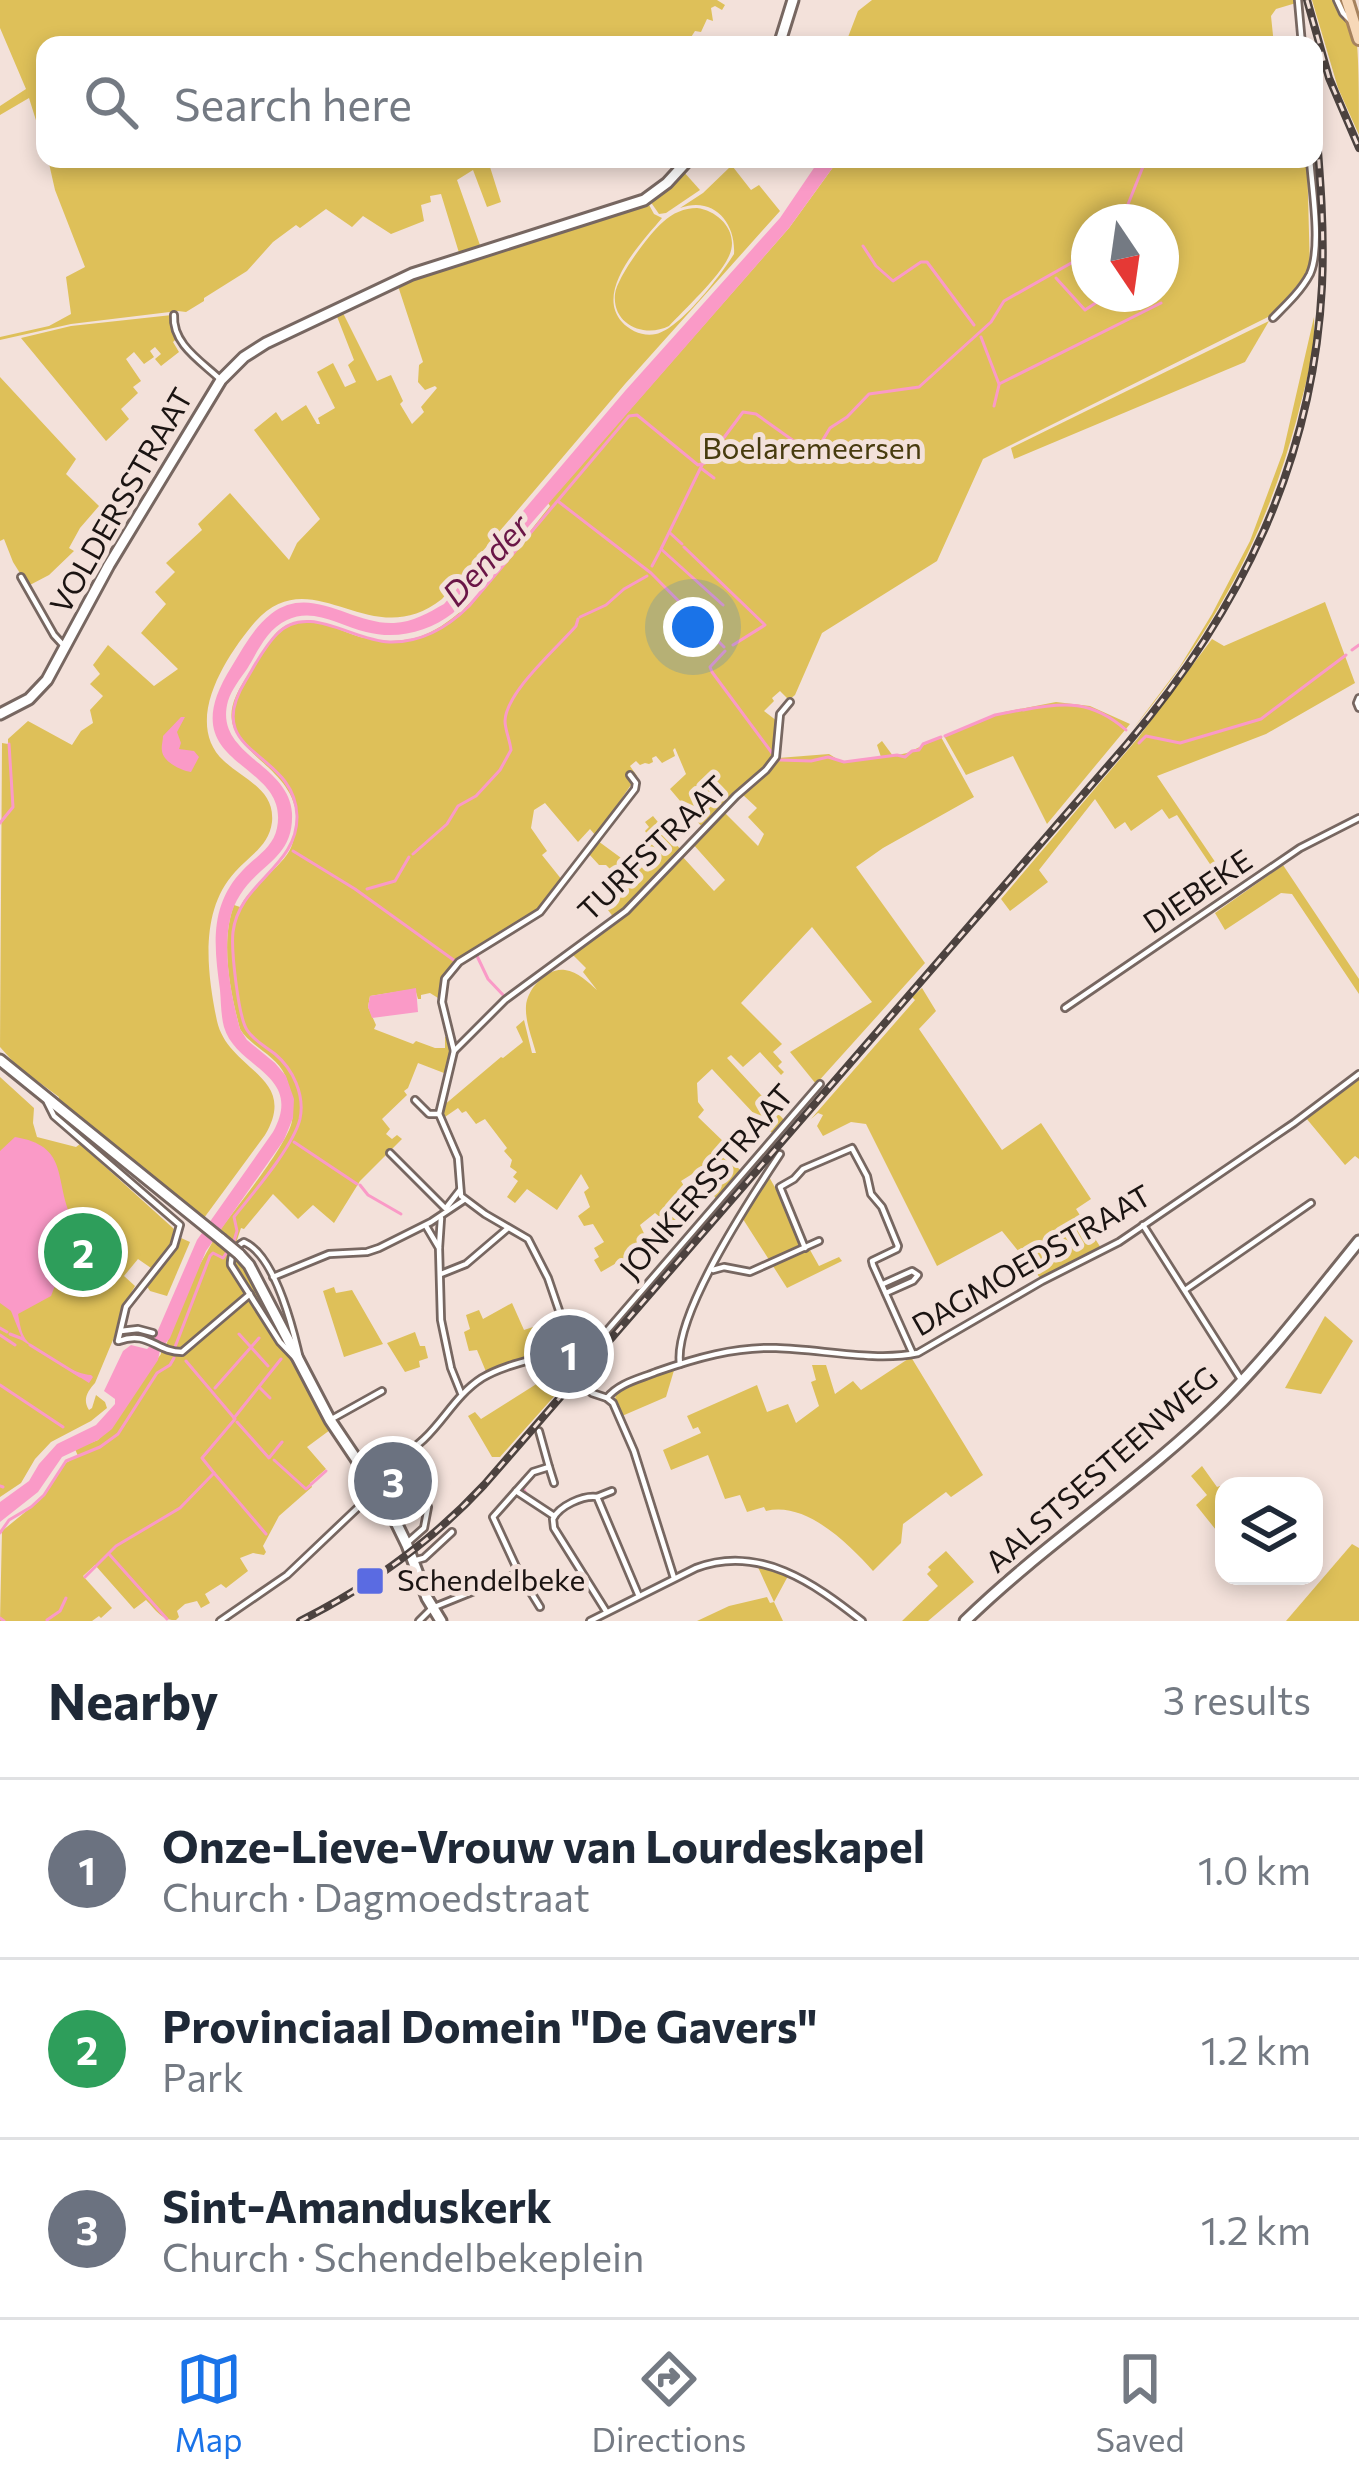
<!DOCTYPE html>
<meta charset="utf-8">
<style>
body{margin:0;font-family:Commissioner,sans-serif;background:#f2f2f3;color:#1f2937}
.controls{position:absolute;right:36px;bottom:36px;display:grid;overflow:hidden;border-radius:24px;box-shadow:0 6px 18px #0003}
.controls button{width:108px;height:108px;display:grid;place-items:center;padding:0;border:0;border-bottom:3px solid #e0e1e3;background:#fff;color:#1f2937;font:60px sans-serif}
.compass{position:absolute;left:1071px;top:204px;width:108px;height:108px;border-radius:50%;background:#fff;box-shadow:0 6px 18px #0003;rotate:167deg}
.you{position:absolute;left:693px;top:627px;width:42px;height:42px;margin:-30px;border:9px solid #fff;border-radius:50%;background:#1a73e8;box-shadow:0 0 0 18px #1a73e833}
.badge{display:grid;place-items:center;width:78px;height:78px;border-radius:50%;background:#1a73e8;color:#fff;font-size:39px;font-weight:700}
.pin{position:absolute;translate:-50% -50%;border:6px solid #fff;box-shadow:0 3px 12px #0006}
.list{margin:0;padding:0;list-style:none}
h2{display:flex;justify-content:space-between;align-items:center;height:156px;margin:0;padding:0 48px;font-size:51px}
h2 small{font-size:39px;font-weight:400;color:#747a83}
.list li{display:grid;grid-template-columns:78px 1fr auto;gap:36px;align-items:center;box-sizing:border-box;height:180px;padding:0 48px;border-top:3px solid #e0e1e3}
.list b{display:block;font-size:45px;white-space:nowrap}
.list p{margin:0;font-size:39px;white-space:nowrap;color:#747a83}
.list em{font-size:39px;font-style:normal;color:#747a83}
.icon{flex:none;width:66px;height:66px;fill:none;stroke:currentColor;stroke-width:2;stroke-linecap:round;stroke-linejoin:round}
.map{position:relative;flex:none;width:1359px;height:1621px;overflow:hidden}
.search{position:absolute;background:#fff;box-shadow:0 6px 18px #0003;left:36px;right:36px;top:36px;height:132px;display:flex;align-items:center;gap:30px;box-sizing:border-box;padding:0 42px;border-radius:24px;color:#747a83;font-size:45px}
.sheet{height:696px;background:#fff}
nav{display:flex;justify-content:space-around;align-items:center;box-sizing:border-box;height:168px;border-top:3px solid #e0e1e3;background:#fff;font-size:33px;color:#747a83}
nav a{display:grid;justify-items:center;gap:6px}
nav .on{color:#1a73e8}
.map>svg:first-child{display:block}
.green{fill:#dec059;fill-rule:evenodd}
.water{fill:#fa9ac7}
.lines{fill:none;stroke-linecap:round;stroke-linejoin:round}
.stream{stroke:#fa9ac7;stroke-width:3}
.street-casing{stroke:#776761;stroke-width:10}
.secondary-casing{stroke:#776761;stroke-width:15}
.primary-casing{stroke:#a6825f;stroke-width:16}
.street{stroke:#fff;stroke-width:4.5}
.secondary{stroke:#fff;stroke-width:9}
.primary{stroke:#f7d8b8;stroke-width:10}
.rail-casing{stroke:#4c423f;stroke-width:8}
.rail{stroke:#f3e1da;stroke-width:3;stroke-dasharray:9;stroke-linecap:butt}
.secondary-bridge-casing{stroke:#776761;stroke-width:15;stroke-linecap:butt}
.secondary-bridge{stroke:#fff;stroke-width:9}
.poi-dot{fill:#5a6be2;stroke:#f3e1da;stroke-width:4.5}
.labels{text-anchor:middle;stroke-width:10;stroke-linejoin:round;paint-order:stroke}
.park-label{font-size:30px;fill:#473b0e;stroke:#f3e1da}
.street-label{font-size:30px;fill:#1b1412;stroke:#f3e1da}
.poi-label{font-size:30px;fill:#1b1412;stroke:#f3e1da;text-anchor:start}
.water-label{font-size:33px;font-style:italic;fill:#6a1646;stroke:#f3e1da}
</style>
<div class="map">
<svg width="1359" height="1621" viewBox="0 0 1359 1621">
<rect width="100%" height="100%" fill="#f3e1da"/>
<g class="green">
<path d="M0,0H717L725,5L722,10L715,6L711,8L713,21L707,19L701,32L695,31L686,45H45V149L29,98L0,115V106L26,89L0,28Z"/>
<path d="M872,0H1295L1296,3L1276,9L1271,16L1274,45H845L858,11Z"/>
<path d="M1312,0H1333C1340,15 1352,28 1357,44C1359,68 1359,109 1359,135L1338,88Z"/>
<path d="M48,159H509L490,167L501,202L487,207L473,170L457,180L481,248L460,256L441,194L430,196L431,202L421,205L424,221L391,234L363,216L352,227L326,209L300,228L296,225L273,242L247,271L204,298V301L186,312L178,311L71,324L0,340V337L49,326L71,314L66,277L85,267L55,190Z"/>
<path d="M839,159H1307L1310,270L1272,315L983,459L937,561L822,633L795,695L789,700L780,691L772,698L774,701L764,711L777,721L773,759L702,827L670,789L686,774L675,748L673,750L675,756L662,763L656,756L652,758L653,762L649,764L645,763L640,765L636,761L630,766L637,776L596,836L590,829L578,842L545,803L534,810L531,828L547,851L542,855L562,880L538,910L449,968L443,978L438,998L430,993L421,995V999H418L415,989L370,996L368,1007L376,1025L374,1029L413,1044L416,1041L435,1048H445V1037L450,1036C455,1049 449,1061 444,1073L418,1063L408,1088L404,1091L407,1095L382,1119L390,1129L386,1134L392,1139L397,1135L402,1139L360,1181L334,1223L313,1205L298,1219L273,1194L244,1229L241,1228L236,1243L220,1230C236,1208 288,1144 292,1121C294,1110 290,1086 285,1075C276,1055 251,1047 240,1029C230,992 220,942 234,905L240,907C252,883 285,866 292,845C320,764 208,758 236,696C242,682 252,670 260,657C266,647 272,635 282,628C307,611 335,629 360,637C380,642 404,643 424,635C472,616 517,546 550,506L548,503L789,228ZM1089,222H1161V294H1089Z"/>
<path d="M730,167H733L751,190L759,185L780,211L625,384L442,599C370,656 313,557 255,622C227,655 182,722 224,761C244,780 275,789 272,822C269,846 250,855 235,872C199,911 207,973 217,1021C228,1071 300,1076 265,1135L204,1218L58,1101L59,1097L17,1066L0,1047L2,743L8,744V739L28,721L72,745L81,731L93,723L90,710L103,696L90,684L100,674L93,665L108,645L154,686L178,669L141,633L166,604L155,592L175,572L166,563L202,530L198,524L230,493L289,560L297,543L320,519L254,430L276,412L282,421L306,405L317,424H320L318,418L335,408L317,372L333,363L345,387L356,382L348,365L354,360L336,314L342,311L377,381L391,375L403,401L400,404L412,424L424,412L421,407L437,388L435,386L425,390L418,382L419,365L423,362L398,286L420,276L648,203L654,214L662,218C642,242 594,291 622,322C630,331 644,337 656,334C680,329 721,275 734,254C736,222 713,196 680,208L703,193Z"/>
<path d="M683,171L700,190L666,213L659,214L650,201Z"/>
<path d="M697,208C720,211 741,234 728,258C719,277 684,310 669,326C645,338 612,325 615,294C617,277 649,234 663,222C673,213 684,208 697,208Z"/>
<path d="M172,315L176,339L173,342L179,352L161,366L155,359L161,354L155,347L150,351L154,357L144,364L134,352L126,359L141,381L133,387L138,393L121,409L129,419L106,441L21,338L71,326Z"/>
<path d="M1314,317C1316,351 1305,386 1297,418C1264,541 1213,631 1133,729L1179,668L1212,614L1250,541L1283,452Z"/>
<path d="M1269,321L1245,362L1014,459L1011,448Z"/>
<path d="M0,377L76,459L66,474L99,506L80,528L69,548L74,551L49,575L28,586L13,562L4,539L0,541Z"/>
<path d="M1325,602L1355,683L1266,734L1157,776L1224,875L1220,879L1177,815L1169,819L1162,809L1131,831L1125,822L1115,829L1095,799L1039,870L1048,882L1010,911L1001,899L1138,738L1212,639L1224,646Z"/>
<path d="M1056,702L1090,706L1130,724L1047,824L1013,756L966,775L944,736L1004,712Z"/>
<path d="M941,737L974,797L883,848L856,867L925,963L816,1084L790,1052L872,1002L812,927L741,1003L782,1044L773,1052L782,1062L778,1066L784,1072L781,1075L760,1052L743,1067L731,1055L727,1058L785,1121L773,1134L712,1069L697,1083L698,1102L704,1110L698,1117L727,1145L722,1151L741,1171L717,1200L697,1171L681,1181L699,1211L672,1227L655,1213L640,1225L649,1244L601,1272L594,1260L599,1257L594,1248L604,1242L593,1224L584,1226L578,1216L590,1207L584,1192L589,1188L581,1174L557,1210L527,1189L515,1203L507,1197L518,1181L513,1177L517,1172L510,1167L512,1160L504,1151L507,1148L485,1119L476,1124L466,1111L462,1113L458,1108L442,1119L443,1106L501,1057L503,1058L523,1042L516,1027L524,1020L532,1053H536C532,1038 525,1021 526,1006C527,989 547,967 565,970C578,972 588,982 597,990L583,972L586,968L572,954L628,911L681,855L714,891L725,880L692,843L723,811L758,846L764,834L748,817L757,808L742,794L778,758L829,754L842,762L881,757L877,745L882,741L893,756L907,753Z"/>
<path d="M653,816L681,850L614,918L602,902L612,894L604,883L614,873L606,865H599L588,853L598,841L632,866L639,858L636,853L652,841L645,831L649,827L645,822Z"/>
<path d="M1283,865L1359,979V994L1292,894L1281,893L1225,930L1215,913Z"/>
<path d="M922,988L936,1011L919,1029L1002,1150L1041,1123L1091,1199L1076,1209L1101,1248L1041,1279L1002,1231L937,1266L866,1124L851,1122L823,1136L817,1126L823,1115L818,1113L811,1119L915,1000L912,997Z"/>
<path d="M0,1077L34,1108L33,1123L37,1137L76,1147L80,1144L174,1229L171,1245L151,1268L138,1259L124,1276L135,1286L122,1309L120,1323L95,1383C88,1391 82,1399 89,1410L92,1408L96,1395L105,1402L107,1408L91,1421L51,1442L35,1459L21,1483L0,1497Z"/>
<path d="M1359,1078V1159L1355,1156L1345,1165L1306,1118Z"/>
<path d="M768,1175L819,1266L839,1257L842,1261L787,1288L741,1216Z"/>
<path d="M181,1238L190,1242L167,1296L150,1291L146,1285Z"/>
<path d="M213,1241L232,1255V1262L233,1256L253,1281L283,1340L248,1294L184,1349H167L166,1345L199,1266Z"/>
<path d="M334,1287L336,1293L352,1290L383,1344L344,1357L323,1291Z"/>
<path d="M246,1300L252,1301L297,1364L330,1430L307,1447L326,1469L310,1483L312,1487L279,1516L263,1546L266,1552L264,1555L253,1553L240,1558L248,1571L226,1588L221,1584L205,1594L210,1603L201,1608L197,1601L185,1604L177,1611L179,1617L176,1620C162,1621 155,1609 146,1600L134,1609L95,1565L83,1576L112,1608L101,1618L99,1616L92,1621H0L2,1531L40,1500L64,1464L78,1456L75,1449L98,1440L161,1354V1349L179,1354Z"/>
<path d="M512,1303L524,1330L533,1327L544,1355L487,1374L477,1350L469,1351L464,1332L470,1329L466,1315L479,1310L483,1319Z"/>
<path d="M1325,1316L1353,1341L1321,1394L1285,1388Z"/>
<path d="M415,1332L420,1346H425L428,1358L419,1361L420,1367L405,1372L387,1343Z"/>
<path d="M911,1357L983,1475L951,1497L946,1492L903,1524L901,1543L873,1571C849,1544 806,1501 766,1511L764,1507L747,1512L740,1495L725,1499L708,1455L671,1470L663,1450L701,1433L698,1427L693,1429L687,1416L757,1385L767,1412L788,1404L796,1423L819,1406L811,1382L816,1380L812,1365H826L835,1394L853,1381L861,1390Z"/>
<path d="M675,1367L666,1397L622,1416L615,1399L617,1392Z"/>
<path d="M538,1383H566L500,1457H492L468,1416L475,1412L481,1419Z"/>
<path d="M1202,1466L1217,1487L1220,1486L1224,1491V1540L1196,1505L1207,1495L1191,1476Z"/>
<path d="M1352,1544L1359,1548V1621H1286Z"/>
<path d="M946,1551L974,1582L928,1621H902L938,1586L927,1574L931,1570L928,1567Z"/>
<path d="M757,1565L788,1576L774,1602L783,1621H697L729,1606L767,1597L770,1603L774,1602Z"/>
</g>
<g class="water">
<path d="M820,159H839L789,228L453,613C428,632 397,640 366,632C340,626 314,607 287,620C267,629 258,651 247,669C240,679 232,689 228,701C213,755 289,763 292,813C294,858 260,863 240,895C217,929 230,991 240,1029L247,1040L275,1063L286,1076L294,1099L293,1118L284,1140L206,1251L170,1338L160,1350L158,1360L112,1429L98,1440L62,1457L38,1492L0,1522V1502L29,1481L39,1464L57,1444L96,1425L115,1404V1399L104,1391L123,1351L131,1345L147,1349L152,1344L197,1240L273,1132C305,1074 236,1069 224,1027C221,1016 221,1002 220,990C214,946 209,905 243,870C256,856 273,848 277,828C291,758 166,770 232,666C243,648 254,627 271,614C311,583 351,625 394,623C413,622 428,613 444,604L625,391L780,218Z"/>
<path d="M181,717H185L177,732L181,743L179,749L194,751L199,757L191,772C182,771 163,762 162,751C161,746 163,741 163,736Z"/>
<path d="M416,988L418,1012L372,1018L368,1007L370,996Z"/>
<path d="M15,1137C69,1146 54,1178 71,1217C75,1228 89,1235 96,1245L92,1252L65,1260L51,1296L18,1314C20,1324 21,1335 28,1342C40,1354 76,1375 91,1375L93,1377L89,1383L23,1341L11,1311L0,1303V1151Z"/>
</g>
<g class="lines">
<g class="stream">
<path d="M1121,222L1146,159"/>
<path d="M863,246L876,266L893,281L921,262H927L974,325"/>
<path d="M1056,278L1085,310L1109,294"/>
<path d="M981,337L999,384L1161,303"/>
<path d="M994,406L999,385"/>
<path d="M702,465L661,549L723,605"/>
<path d="M702,469L714,478"/>
<path d="M559,502L651,573L724,647"/>
<path d="M670,533L682,544"/>
<path d="M684,547L765,625L733,645"/>
<path d="M652,566L660,551"/>
<path d="M580,617L606,605L624,589L647,576"/>
<path d="M1352,650L1359,645"/>
<path d="M725,651L710,667L712,672L772,753"/>
<path d="M1023,710C1064,702 1092,700 1126,730"/>
<path d="M945,736L995,715L1021,710"/>
<path d="M1139,743L1146,736L1180,743L1261,719L1346,655"/>
<path d="M780,760L811,761L828,757L844,762L897,755L905,757L912,751L919,750L923,744L941,737"/>
<path d="M0,823L13,807L9,744"/>
<path d="M293,851L355,889L455,961"/>
<path d="M413,854L447,824L458,806L476,796L500,770L511,750C510,740 505,730 505,721C506,692 557,648 576,626L578,619"/>
<path d="M367,889L395,881L409,857"/>
<path d="M477,956L488,979L505,997"/>
<path d="M294,1142L357,1184"/>
<path d="M360,1185L368,1195L401,1214"/>
<path d="M233,1244L237,1231L234,1217C253,1193 293,1147 300,1119C305,1095 293,1069 275,1054C265,1046 254,1041 247,1030C238,1016 231,949 233,932C239,882 298,867 297,816C295,749 199,756 246,680C255,665 264,647 277,634C307,602 353,641 389,642C421,643 447,628 469,606L629,416L637,415L698,465L705,463L743,412L756,414L812,454L815,453L830,428L847,417L869,394L919,387L991,322L1004,301L1089,253"/>
<path d="M0,1328L7,1332"/>
<path d="M10,1334L23,1339"/>
<path d="M239,1334L268,1366"/>
<path d="M0,1335L15,1345"/>
<path d="M30,1345L80,1376"/>
<path d="M175,1347L210,1256L213,1253L223,1258L227,1252"/>
<path d="M0,1385L63,1427"/>
<path d="M259,1387L270,1398"/>
<path d="M215,1388L259,1338"/>
<path d="M234,1418L281,1359"/>
<path d="M237,1422L269,1458L282,1442"/>
<path d="M274,1460L306,1489L326,1471"/>
<path d="M214,1473L266,1534"/>
<path d="M0,1486L3,1487"/>
<path d="M523,1487L526,1494"/>
<path d="M0,1533L9,1520L31,1507L44,1495L66,1461L100,1447L118,1434L157,1373L170,1365L174,1358"/>
<path d="M109,1554L167,1619"/>
<path d="M85,1577L116,1546L180,1508L214,1473L202,1458L235,1419L186,1361"/>
<path d="M0,1618L4,1621"/>
<path d="M47,1620L60,1611L66,1598"/>
</g>
<g class="street-casing">
<g id="street">
<path d="M1298,0L1302,45"/>
<path d="M1337,0L1343,13L1350,20"/>
<path d="M1267,45L1302,41"/>
<path d="M174,315C172,344 201,361 221,380"/>
<path d="M1273,318C1286,305 1301,291 1310,274C1322,247 1312,189 1310,159"/>
<path d="M21,577L54,635L65,647"/>
<path d="M1359,698L1357,703L1359,708"/>
<path d="M630,775L636,783L635,789L540,912L459,962L445,979L442,1002L454,1051L439,1114L458,1158L461,1196L485,1214L528,1239L548,1278L583,1381L592,1393L607,1398C619,1383 639,1379 656,1372C696,1358 734,1347 776,1348C820,1349 875,1362 918,1353L1042,1281L1119,1242L1294,1123L1359,1074"/>
<path d="M1065,1008L1300,848L1359,818"/>
<path d="M454,1051L505,1000L626,911L736,796L766,770L776,757L780,714L790,702"/>
<path d="M415,1100L429,1114H439"/>
<path d="M47,1102L54,1116L180,1225L174,1246L126,1307L118,1341"/>
<path d="M390,1153L445,1208"/>
<path d="M446,1208L460,1190"/>
<path d="M1143,1225L1242,1381"/>
<path d="M426,1226L439,1248L441,1320L451,1368L461,1393"/>
<path d="M244,1242C276,1256 294,1332 301,1364L280,1342L231,1265C230,1256 236,1246 244,1242Z"/>
<path d="M439,1248L441,1218"/>
<path d="M805,1248L780,1187L794,1179L803,1169L852,1148L867,1176L871,1194L882,1207L898,1246L897,1249L872,1261L873,1265L912,1352"/>
<path d="M713,1270L724,1267L750,1272L819,1241"/>
<path d="M441,1274L466,1264L507,1229"/>
<path d="M273,1277L329,1254L367,1252L379,1248L431,1222L464,1200"/>
<path d="M883,1284L912,1271L918,1275L913,1281L886,1293"/>
<path d="M1185,1290L1311,1203"/>
<path d="M121,1331L138,1329L153,1333"/>
<path d="M119,1341C148,1330 156,1352 182,1352L250,1294"/>
<path d="M574,1355L593,1347L820,1084"/>
<path d="M680,1364C673,1315 752,1196 780,1154"/>
<path d="M608,1399L613,1403L634,1451L674,1578"/>
<path d="M330,1420L382,1391"/>
<path d="M539,1431L549,1467"/>
<path d="M405,1454L428,1507L424,1528L407,1543"/>
<path d="M371,1480C389,1466 408,1454 424,1439C445,1419 457,1394 482,1378C509,1362 543,1359 571,1347"/>
<path d="M516,1491L554,1516"/>
<path d="M391,1496L419,1484"/>
<path d="M597,1497L612,1491"/>
<path d="M413,1561L424,1558L452,1532"/>
<path d="M519,1573L493,1517L533,1472L549,1467L554,1483"/>
<path d="M606,1611L554,1528L553,1519C559,1506 583,1495 597,1497L638,1594"/>
<path d="M220,1621L287,1575L369,1497L375,1487"/>
<path d="M419,1621L432,1608L519,1573L540,1607"/>
<path d="M590,1621L696,1568C759,1544 814,1583 862,1621"/>
</g>
</g>
<g class="secondary-casing">
<g id="secondary">
<path d="M779,45L793,0"/>
<path d="M0,714L29,699L47,680L109,565L221,380L244,357L266,343L412,274L644,200L667,183L689,159"/>
<path d="M0,1060L221,1239"/>
<path d="M239,1254L249,1265L330,1420L389,1508L407,1545L427,1598L441,1621"/>
<path d="M965,1621C1046,1542 1142,1481 1223,1401C1272,1352 1315,1295 1359,1241"/>
</g>
</g>
<g class="primary-casing">
<path id="primary" d="M1347,0L1359,39"/>
</g>
<use href="#street" class="street"/>
<use href="#secondary" class="secondary"/>
<use href="#primary" class="primary"/>
<g class="rail-casing">
<g id="rail">
<path d="M1307,0L1329,78L1359,148"/>
<path d="M300,1621C370,1586 431,1542 484,1485L1127,744C1240,611 1313,463 1322,286C1325,224 1319,163 1314,101"/>
</g>
</g>
<use href="#rail" class="rail"/>
<g class="secondary-bridge-casing">
<path id="secondary-bridge" d="M221,1239L239,1254"/>
</g>
<use href="#secondary-bridge" class="secondary-bridge"/>
</g>
<rect class="poi-dot" x="355" y="1566" width="30" height="30" rx="6"/>
<g class="labels">
<g class="park-label">
<text x="812" y="459">Boelaremeersen</text>
</g>
<g class="street-label">
<text transform="translate(122 501) rotate(-60)" y="10">VOLDERSSTRAAT</text>
<text transform="translate(653 849) rotate(-44)" y="10">TURFSTRAAT</text>
<text transform="translate(1198 892) rotate(-34)" y="10">DIEBEKE</text>
<text transform="translate(707 1182) rotate(-49)" y="10">JONKERSSTRAAT</text>
<text transform="translate(1032 1261) rotate(-30)" y="10">DAGMOEDSTRAAT</text>
<text transform="translate(1102 1470) rotate(-41)" y="10">AALSTSESTEENWEG</text>
</g>
<g class="poi-label">
<text x="397" y="1591">Schendelbeke</text>
</g>
<g class="water-label">
<text transform="translate(486 560) rotate(-47)" y="12">Dender</text>
</g>
</g>
</svg>
<div class="controls">
<button><svg class="icon" aria-label="layers" viewBox="0 0 24 24"><path d="M12 4l9 5-9 5-9-5zM3 14l9 5 9-5"/></svg></button>
</div>
<svg class="compass" viewBox="-18 -18 36 36"><path d="M0-13l5 13h-10z" fill="#e53935"/><path d="M0 13l5-13h-10z" fill="#747a83"/></svg>
<div class="you"></div>
<div class="pin badge" style="left:569px;top:1354px;background:#6b7280">1</div>
<div class="pin badge" style="left:83px;top:1252px;background:#2e9e5b">2</div>
<div class="pin badge" style="left:393px;top:1481px;background:#6b7280">3</div>
<div class="search"><svg class="icon" aria-label="search" viewBox="0 0 24 24"><circle cx="10" cy="10" r="6"/><path d="M15 15l6 6"/></svg>Search here</div>
</div>
<section class="sheet">
<h2>Nearby<small>3 results</small></h2>
<ul class="list">
<li><span class="badge" style="background:#6b7280">1</span><div><b>Onze-Lieve-Vrouw van Lourdeskapel</b><p>Church · Dagmoedstraat</p></div><em>1.0 km</em></li>
<li><span class="badge" style="background:#2e9e5b">2</span><div><b>Provinciaal Domein &quot;De Gavers&quot;</b><p>Park</p></div><em>1.2 km</em></li>
<li><span class="badge" style="background:#6b7280">3</span><div><b>Sint-Amanduskerk</b><p>Church · Schendelbekeplein</p></div><em>1.2 km</em></li>
</ul>
</section>
<nav>
<a class="on"><svg class="icon" aria-label="map" viewBox="0 0 24 24"><path d="M3 6l6-2 6 2 6-2v14l-6 2-6-2-6 2zM9 4v14M15 6v14"/></svg>Map</a>
<a><svg class="icon" aria-label="directions" viewBox="0 0 24 24"><path d="M12 3l9 9-9 9-9-9zM9 14v-3h6M13 9l2 2-2 2"/></svg>Directions</a>
<a><svg class="icon" aria-label="saved" viewBox="0 0 24 24"><path d="M7 4h10v16l-5-4-5 4z"/></svg>Saved</a>
</nav>
